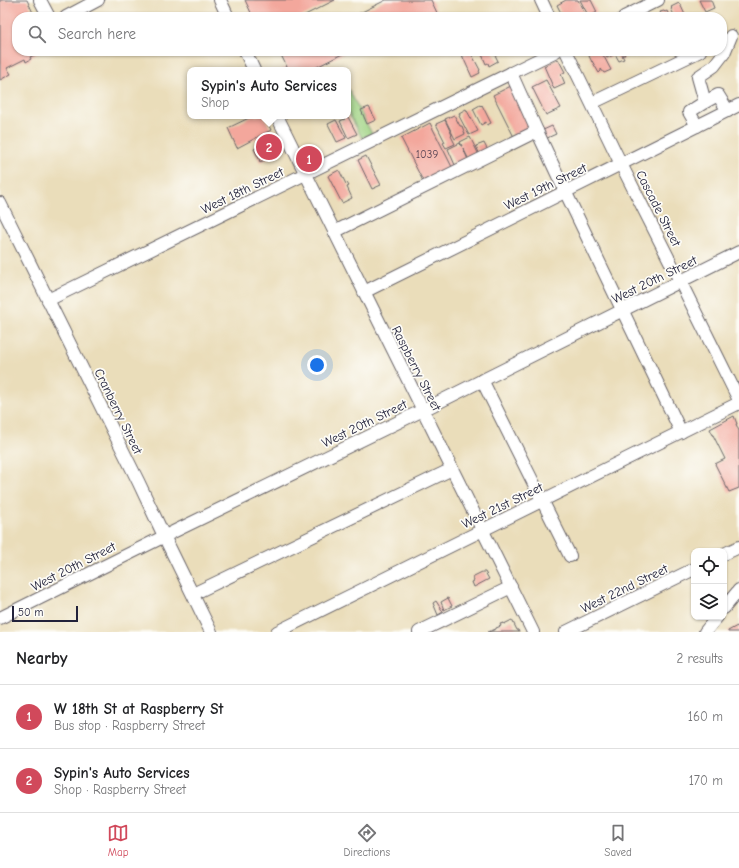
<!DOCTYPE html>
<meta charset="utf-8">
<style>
body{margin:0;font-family:"Comic Neue",sans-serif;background:#f6f6f6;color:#202124}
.controls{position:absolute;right:12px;bottom:12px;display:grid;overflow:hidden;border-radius:8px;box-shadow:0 1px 3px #0004}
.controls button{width:36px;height:36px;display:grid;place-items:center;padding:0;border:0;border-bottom:1px solid #e0e0e0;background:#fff;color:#202124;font:20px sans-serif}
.scale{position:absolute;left:12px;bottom:10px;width:66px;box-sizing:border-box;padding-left:4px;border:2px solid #22223b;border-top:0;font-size:11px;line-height:14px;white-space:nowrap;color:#22223b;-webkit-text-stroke:3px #fdfcf7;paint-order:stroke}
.you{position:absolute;left:317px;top:365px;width:14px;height:14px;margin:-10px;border:3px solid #fff;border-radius:50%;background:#1a73e8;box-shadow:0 0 0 6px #1a73e833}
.badge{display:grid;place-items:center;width:26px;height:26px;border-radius:50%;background:#d1495b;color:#fff;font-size:13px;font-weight:700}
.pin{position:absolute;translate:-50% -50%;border:2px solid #fff;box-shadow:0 1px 4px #0006}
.popup{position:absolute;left:187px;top:67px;width:164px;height:52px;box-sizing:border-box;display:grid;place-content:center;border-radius:8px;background:#fff;filter:drop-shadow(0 1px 3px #0005);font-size:13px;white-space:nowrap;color:#757577}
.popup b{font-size:15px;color:#202124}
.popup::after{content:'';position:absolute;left:50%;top:100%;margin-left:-8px;border:8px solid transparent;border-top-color:#fff}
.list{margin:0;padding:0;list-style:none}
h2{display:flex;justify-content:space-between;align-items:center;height:52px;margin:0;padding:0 16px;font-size:17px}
h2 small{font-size:13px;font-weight:400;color:#757577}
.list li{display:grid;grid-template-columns:26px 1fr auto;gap:12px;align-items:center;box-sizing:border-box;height:64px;padding:0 16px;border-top:1px solid #e0e0e0}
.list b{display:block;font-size:15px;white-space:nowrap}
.list p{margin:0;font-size:13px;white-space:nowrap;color:#757577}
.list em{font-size:13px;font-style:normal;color:#757577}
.icon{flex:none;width:22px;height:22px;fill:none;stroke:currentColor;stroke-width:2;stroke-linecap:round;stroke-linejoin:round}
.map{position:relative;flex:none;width:739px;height:632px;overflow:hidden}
.search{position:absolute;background:#fff;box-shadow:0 1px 3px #0004;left:12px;right:12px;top:12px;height:44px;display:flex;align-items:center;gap:10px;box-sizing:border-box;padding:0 14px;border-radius:16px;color:#757577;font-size:15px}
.sheet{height:180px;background:#fff}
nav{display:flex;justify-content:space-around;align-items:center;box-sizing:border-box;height:56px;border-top:1px solid #e0e0e0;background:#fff;font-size:11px;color:#757577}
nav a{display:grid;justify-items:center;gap:2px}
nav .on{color:#d1495b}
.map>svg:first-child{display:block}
.green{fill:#a0d384;stroke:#617a60}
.building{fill:#f3a79c}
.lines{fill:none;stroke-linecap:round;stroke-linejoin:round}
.minor-casing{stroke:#686367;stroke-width:14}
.minor{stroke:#fff;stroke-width:12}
.labels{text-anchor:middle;stroke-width:3.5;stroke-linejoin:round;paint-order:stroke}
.number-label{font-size:11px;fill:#564353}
.street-label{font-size:13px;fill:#22223b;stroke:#fdfcf7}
</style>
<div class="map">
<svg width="739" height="632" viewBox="0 0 739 632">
<rect width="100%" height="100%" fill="#fdfcf7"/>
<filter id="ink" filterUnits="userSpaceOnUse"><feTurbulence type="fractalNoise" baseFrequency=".025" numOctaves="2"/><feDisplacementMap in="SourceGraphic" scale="8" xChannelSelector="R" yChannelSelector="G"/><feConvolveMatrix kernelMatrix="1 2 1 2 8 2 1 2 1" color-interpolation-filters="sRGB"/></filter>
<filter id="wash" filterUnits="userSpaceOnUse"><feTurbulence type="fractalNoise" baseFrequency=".012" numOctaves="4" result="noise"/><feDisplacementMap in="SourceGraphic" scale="16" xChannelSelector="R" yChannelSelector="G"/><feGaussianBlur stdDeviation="0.9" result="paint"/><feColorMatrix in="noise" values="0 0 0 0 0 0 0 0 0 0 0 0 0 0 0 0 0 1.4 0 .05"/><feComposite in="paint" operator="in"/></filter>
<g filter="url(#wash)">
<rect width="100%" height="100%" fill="#eaddba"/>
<path class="green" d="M348,88L372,134L362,138L348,112Z"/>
<g id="blocks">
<g class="building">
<path d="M0,0H27L35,17H17V51H42L30,57L31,59L26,62L25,59L7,68L11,74L0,80Z"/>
<path d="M245,0H335L301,17H253Z"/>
<path d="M386,0H431L439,17H352Z"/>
<path d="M566,0H578L586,17H563L557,5Z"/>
<path d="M580,0H591L597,12L589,17Z"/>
<path d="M699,0H711L714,8L705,12Z"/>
<path d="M679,3V4H680L686,17H675L671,9L672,8L671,7Z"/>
<path d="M664,11L665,12L667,11L670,17H659L658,15L661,14L660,12Z"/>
<path d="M284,51H348L311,70H281L287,67L280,53Z"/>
<path d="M470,51L480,70L479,71L480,73L472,77L462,55L466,54Z"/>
<path d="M482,51H493L498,61L489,66L488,63L486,64L481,52Z"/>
<path d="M588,51H601L611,70L604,73L601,69V71L599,73L592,61V62L589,56L590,55Z"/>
<path d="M604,51H623L625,55H622L624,59L619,61L615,54L607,58Z"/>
<path d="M558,59L565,72L561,74L565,84L554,89L544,66Z"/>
<path d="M546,80L561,108L546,115L532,87Z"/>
<path d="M511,86L533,130L515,139L493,95Z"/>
<path d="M480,105L481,106L482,105L491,123L487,125L486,122L481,125L473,109Z"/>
<path d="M369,107L376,120L367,124L361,110Z"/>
<path d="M466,109L478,131L469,135L459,116L460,115L459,113Z"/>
<path d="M454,115L460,126H462L465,134L455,139L445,119Z"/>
<path d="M253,116H264L271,130L237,148L228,128Z"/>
<path d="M343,116H346L347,117H348L357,134L348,138L340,121L345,119Z"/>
<path d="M336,120L346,138L337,142L328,124Z"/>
<path d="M445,120L452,135L451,136L455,144L446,148L443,143L445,142L436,124Z"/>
<path d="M430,123L452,167L423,181L401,138Z"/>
<path d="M552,126L556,134L545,139L541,131Z"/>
<path d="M274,134L283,151L260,162L259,159L254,149L261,145L259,142Z"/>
<path d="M470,137L479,155L469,160L463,148L469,162L455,165L448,149L460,143L461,146H462L460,142Z"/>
<path d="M484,143L488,151L480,155L476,146Z"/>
<path d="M366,156L381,185L372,189L358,160Z"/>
<path d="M339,170L346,184L347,183L349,186L347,187L352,198L342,203L328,176Z"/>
<path d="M734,416L737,424H736L739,431V488L729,492L715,464L725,459L710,429Z"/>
<path d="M482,572H485L489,579L474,587L472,582L474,581L472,577Z"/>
<path d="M448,598L452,606L444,610L441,602Z"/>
<path d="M436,601L443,612L438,615L433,603Z"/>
<path d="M512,620L517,630H518L519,632H488L496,629V628L501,626L500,624L504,623V624Z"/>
<path d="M737,626L739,629V632H728V631Z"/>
</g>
</g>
</g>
<g filter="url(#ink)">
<use href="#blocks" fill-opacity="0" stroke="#686367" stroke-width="1"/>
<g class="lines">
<g class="minor-casing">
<g id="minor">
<path d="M40,0L49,17"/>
<path d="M220,0L228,17"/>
<path d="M541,0L549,17"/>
<path d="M66,17L98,0"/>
<path d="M624,17L658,0"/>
<path d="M245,51L254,70"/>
<path d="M566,51L621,164L680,281L739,400"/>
<path d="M511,73L537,131"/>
<path d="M705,102L718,95L728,111"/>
<path d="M592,103L700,51"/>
<path d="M277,116L533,632"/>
<path d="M697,126L689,112L705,102L698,77L714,66L724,53L731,36"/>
<path d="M0,203L138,481L164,536L211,632"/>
<path d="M334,232L537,131L565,191L681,432"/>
<path d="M364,292L739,105"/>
<path d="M48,300L556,51"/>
<path d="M482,380L570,556"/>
<path d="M724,554L739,547"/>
<path d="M193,594L452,469"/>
<path d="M724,608L739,590"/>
<path d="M0,618L171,533L423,410L739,252"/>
<path d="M277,632L739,403"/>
<path d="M419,632L511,587"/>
<path d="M566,632L694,569"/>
<path d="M705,632L717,617"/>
</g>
</g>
<use href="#minor" class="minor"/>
</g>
</g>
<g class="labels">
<g class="number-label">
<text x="427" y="158">1039</text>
</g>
<g class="street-label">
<text transform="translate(545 186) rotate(-26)" y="5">West 19th Street</text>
<text transform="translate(242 190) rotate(-26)" y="5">West 18th Street</text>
<text transform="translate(659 208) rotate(63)" y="5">Cascade Street</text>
<text transform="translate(654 279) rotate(-26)" y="5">West 20th Street</text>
<text transform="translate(417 368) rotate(63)" y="5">Raspberry Street</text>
<text transform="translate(119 411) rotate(64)" y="5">Cranberry Street</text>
<text transform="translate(364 423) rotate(-26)" y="5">West 20th Street</text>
<text transform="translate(502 505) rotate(-26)" y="5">West 21st Street</text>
<text transform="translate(73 566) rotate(-27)" y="5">West 20th Street</text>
<text transform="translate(624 588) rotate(-26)" y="5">West 22nd Street</text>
</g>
</g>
</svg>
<div class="controls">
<button><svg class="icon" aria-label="locate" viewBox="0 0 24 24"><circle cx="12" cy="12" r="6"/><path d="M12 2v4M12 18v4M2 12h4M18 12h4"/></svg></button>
<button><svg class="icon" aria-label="layers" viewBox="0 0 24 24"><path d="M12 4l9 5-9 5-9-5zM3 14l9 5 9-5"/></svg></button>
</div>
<div class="scale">50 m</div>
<div class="you"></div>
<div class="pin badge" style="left:309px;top:159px">1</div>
<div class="pin badge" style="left:269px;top:147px">2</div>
<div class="popup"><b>Sypin's Auto Services</b>Shop</div>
<div class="search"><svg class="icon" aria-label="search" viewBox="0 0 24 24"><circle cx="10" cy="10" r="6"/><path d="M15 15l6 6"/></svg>Search here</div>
</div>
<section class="sheet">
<h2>Nearby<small>2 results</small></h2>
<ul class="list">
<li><span class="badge">1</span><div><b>W 18th St at Raspberry St</b><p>Bus stop · Raspberry Street</p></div><em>160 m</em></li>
<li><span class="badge">2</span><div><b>Sypin's Auto Services</b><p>Shop · Raspberry Street</p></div><em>170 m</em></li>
</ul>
</section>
<nav>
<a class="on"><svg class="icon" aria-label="map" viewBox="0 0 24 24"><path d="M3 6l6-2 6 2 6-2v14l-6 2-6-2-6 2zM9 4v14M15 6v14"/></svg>Map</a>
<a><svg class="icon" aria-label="directions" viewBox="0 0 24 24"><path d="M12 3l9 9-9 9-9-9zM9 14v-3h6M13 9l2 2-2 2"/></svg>Directions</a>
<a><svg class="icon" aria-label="saved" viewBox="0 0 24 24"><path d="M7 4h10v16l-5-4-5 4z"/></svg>Saved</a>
</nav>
